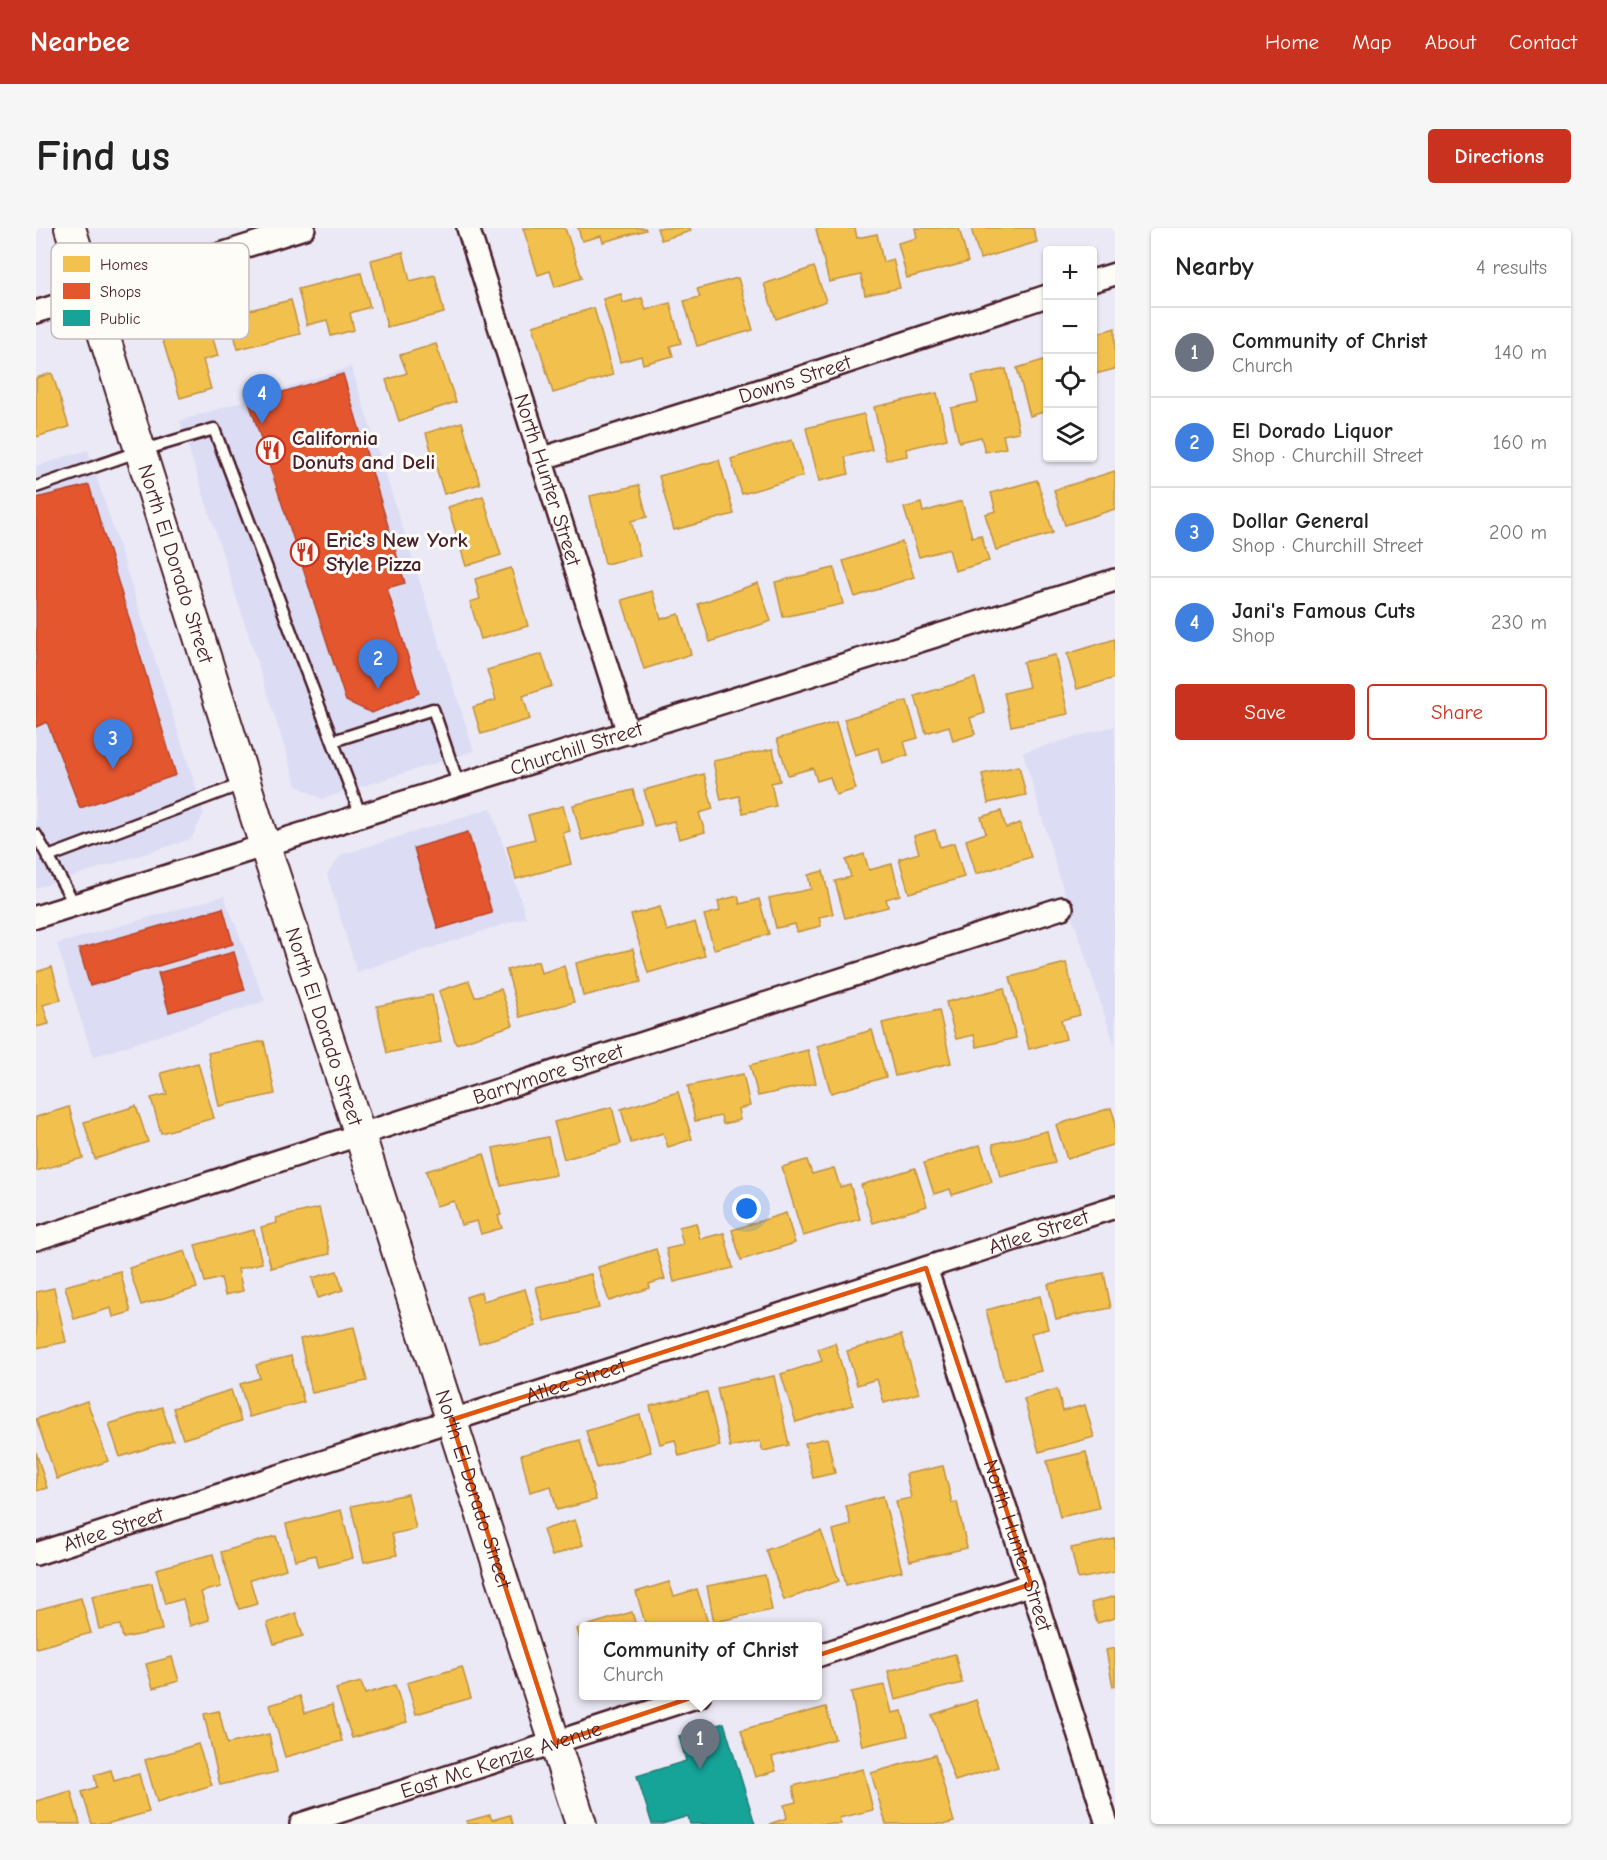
<!DOCTYPE html>
<meta charset="utf-8">
<style>
body{margin:0;font-family:"Comic Neue",sans-serif;background:#f6f6f6;color:#222}
.controls{position:absolute;right:18px;top:18px;display:grid;overflow:hidden;border-radius:6px;box-shadow:0 2px 4px #0004}
.controls button{width:54px;height:54px;display:grid;place-items:center;padding:0;border:0;border-bottom:2px solid #e0e0e0;background:#fff;color:#222;font:30px sans-serif}
.you{position:absolute;left:711px;top:981px;width:21px;height:21px;margin:-15px;border:4px solid #fff;border-radius:50%;background:#1a73e8;box-shadow:0 0 0 9px #1a73e833}
.badge{display:grid;place-items:center;width:39px;height:39px;border-radius:50%;background:#c8321e;color:#fff;font-size:20px;font-weight:700}
.pin{position:absolute;translate:-50% -50px;filter:drop-shadow(0 2px 3px #0008)}
.pin::after{content:'';position:absolute;top:32px;width:21px;height:18px;background:inherit;clip-path:polygon(0 0,100% 0,50% 100%)}
.popup{position:absolute;left:543px;top:1394px;width:243px;height:78px;box-sizing:border-box;display:grid;place-content:center;border-radius:6px;background:#fff;filter:drop-shadow(0 2px 4px #0005);font-size:20px;white-space:nowrap;color:#767676}
.popup b{font-size:22px;color:#222}
.popup::after{content:'';position:absolute;left:50%;top:100%;margin-left:-12px;border:12px solid transparent;border-top-color:#fff}
.list{margin:0;padding:0;list-style:none}
h2{display:flex;justify-content:space-between;align-items:center;height:78px;margin:0;padding:0 24px;font-size:26px}
h2 small{font-size:20px;font-weight:400;color:#767676}
.list li{display:grid;grid-template-columns:39px 1fr auto;gap:18px;align-items:center;box-sizing:border-box;height:90px;padding:0 24px;border-top:2px solid #e0e0e0}
.list b{display:block;font-size:22px;white-space:nowrap}
.list p{margin:0;font-size:20px;white-space:nowrap;color:#767676}
.list em{font-size:20px;font-style:normal;color:#767676}
.actions{display:flex;gap:12px;padding:18px 24px}
.actions a{flex:1;padding:14px 0;border:2px solid #c8321e;border-radius:6px;text-align:center;font-size:21px;color:#c8321e}
.actions .main{background:#c8321e;color:#fff}
.icon{flex:none;width:33px;height:33px;fill:none;stroke:currentColor;stroke-width:2;stroke-linecap:round;stroke-linejoin:round}
.map{position:relative;flex:none;width:1079px;height:1596px;overflow:hidden;border-radius:6px}
header{display:flex;align-items:center;gap:36px;box-sizing:border-box;height:84px;padding:0 30px;background:#c8321e;color:#fff}
header strong{font-size:28px}
nav{display:flex;gap:33px;margin-inline-start:auto;font-size:21px}
.intro{display:flex;align-items:center;justify-content:space-between;box-sizing:border-box;height:144px;padding:0 36px}
h1{margin:0;font-size:42px}
.button{padding:15px 27px;border-radius:6px;background:#c8321e;color:#fff;font-size:21px;font-weight:700}
main{display:flex;gap:36px;padding:0 36px}
aside{flex:1;background:#fff;border-radius:6px;box-shadow:0 2px 4px #0004}
.map>svg:first-child{display:block}
.built{fill:#dcdcf4}
.homes{fill:#f2c14e;stroke:#c09044;stroke-width:1.5}
.shops{fill:#e4572e;stroke:#b6462d;stroke-width:1.5}
.public{fill:#17a398;stroke:#267b77;stroke-width:1.5}
.lines{fill:none;stroke-linecap:round;stroke-linejoin:round}
.service-casing{stroke:#4a1f2b;stroke-width:15}
.minor-casing{stroke:#4a1f2b;stroke-width:26}
.secondary-casing{stroke:#4a1f2b;stroke-width:34}
.service{stroke:#fdfcf7;stroke-width:10}
.minor{stroke:#fdfcf7;stroke-width:21}
.secondary{stroke:#fdfcf7;stroke-width:30}
.marked{fill:none;stroke:#e0560e;stroke-width:4.5;stroke-linejoin:round}
.labels{text-anchor:middle;stroke-width:6;stroke-linejoin:round;paint-order:stroke}
.street-label{font-size:21px;fill:#4a1f2b;stroke:#fdfcf7}
.poi-label{font-size:21px;font-weight:bold;fill:#4a1f2b;stroke:#fdfcf7;text-anchor:start}
.key{fill:#fdfcf7;stroke:#c7baba;stroke-width:1.5}
.key-label{font-size:16px;fill:#4a1f2b}
</style>
<header>
<strong>Nearbee</strong>
<nav><a>Home</a><a>Map</a><a>About</a><a>Contact</a></nav>
</header>
<div class="intro"><h1>Find us</h1><a class="button">Directions</a></div>
<main>
<div class="map">
<svg width="1079" height="1596" viewBox="0 0 1079 1596">
<rect width="100%" height="100%" fill="#eae9f5"/>
<filter id="ink" filterUnits="userSpaceOnUse"><feTurbulence type="fractalNoise" baseFrequency=".0167" numOctaves="2"/><feDisplacementMap in="SourceGraphic" scale="12" xChannelSelector="R" yChannelSelector="G"/><feConvolveMatrix kernelMatrix="1 2 1 2 8 2 1 2 1" color-interpolation-filters="sRGB"/></filter>
<g filter="url(#ink)">
<g class="built">
<path d="M315,139L438,523L286,571L261,558L144,193Z"/>
<path d="M52,222L168,585L155,611L0,660V238Z"/>
<path d="M1079,498V818L1024,651L987,524Z"/>
<path d="M455,580L490,689L321,744L291,646L305,627Z"/>
<path d="M188,668L229,773L57,829L21,716Z"/>
</g>
<g class="homes">
<path d="M487,0H529L546,50L519,59L514,43L502,47Z"/>
<path d="M542,0H609L610,2L567,14L565,8L546,13Z"/>
<path d="M621,0H654L655,3L625,12Z"/>
<path d="M786,0H819L821,10L841,6L847,34L857,31L864,60L829,67L825,47L793,54L780,1Z"/>
<path d="M879,0H923L932,34L871,50L862,15L881,10Z"/>
<path d="M935,0H997L1001,14L944,31Z"/>
<path d="M367,24L374,53L399,47L408,85L351,99L335,32Z"/>
<path d="M778,39L790,73L740,91L728,56Z"/>
<path d="M325,45L334,79L314,85L318,102L295,108L291,92L271,97L262,61Z"/>
<path d="M702,50L717,102L661,118L648,73L664,69L661,61Z"/>
<path d="M585,66L587,75L606,70L610,82L634,75L645,115L634,118L637,128L607,136L605,128L584,134L567,71Z"/>
<path d="M255,72L264,106L202,121L193,87Z"/>
<path d="M558,80L577,147L517,165L497,98Z"/>
<path d="M171,90L182,128L167,132L175,161L144,170L124,103Z"/>
<path d="M1079,100V141L1059,146L1056,138V107Z"/>
<path d="M400,116L420,174L363,193L350,152L371,145L364,127Z"/>
<path d="M1011,131V183L994,188L981,140Z"/>
<path d="M970,141L983,204L967,207L970,220L949,224L945,209L923,214L915,180L942,174L936,148Z"/>
<path d="M16,145L33,199L0,209V150Z"/>
<path d="M901,165L911,211L870,221L871,228L850,232L838,179Z"/>
<path d="M828,186L836,222L809,229L813,246L783,253L770,200Z"/>
<path d="M426,194L444,256L408,266L390,205Z"/>
<path d="M756,212L767,248L706,266L695,231Z"/>
<path d="M683,232L698,286L638,302L623,248Z"/>
<path d="M1079,243V281L1029,297L1018,262Z"/>
<path d="M1001,252L1017,305L960,322L949,286L960,283L955,265Z"/>
<path d="M603,257L611,289L595,293L604,328L569,336L554,268Z"/>
<path d="M447,268L465,327L430,338L412,279Z"/>
<path d="M926,273L936,309L945,307L953,333L919,343L913,321L883,329L868,280L885,275L887,284Z"/>
<path d="M866,314L878,349L819,369L807,333Z"/>
<path d="M475,340L492,398L445,411L434,374L444,371L439,351Z"/>
<path d="M798,340L807,376L747,389L739,354Z"/>
<path d="M722,355L735,393L674,414L662,376Z"/>
<path d="M616,363L625,391L643,386L655,426L608,441L586,372Z"/>
<path d="M1079,411V450L1041,461L1031,426Z"/>
<path d="M506,426L516,458L487,468L494,491L445,506L437,479L460,472L451,442Z"/>
<path d="M1019,427L1032,486L975,498L968,465L993,459L987,434Z"/>
<path d="M939,450L949,485L934,490L939,506L917,513L913,498L890,505L879,468Z"/>
<path d="M871,473L882,510L868,514L872,527L846,535L842,520L819,527L808,491Z"/>
<path d="M800,494L820,561L800,567L794,549L781,553L777,540L752,547L741,511Z"/>
<path d="M737,521L744,553L735,555L740,578L707,585L703,568L685,572L677,533Z"/>
<path d="M983,538L990,567L952,575L946,546Z"/>
<path d="M668,546L677,581L663,585L669,604L643,611L638,593L618,598L608,562Z"/>
<path d="M597,562L606,597L546,612L537,577Z"/>
<path d="M527,578L534,603L527,605L535,636L480,651L471,618L499,611L492,587Z"/>
<path d="M965,583L970,600L984,595L995,629L940,646L930,612L950,605L945,589Z"/>
<path d="M899,602L904,619L918,615L928,649L873,665L863,631L883,625L878,608Z"/>
<path d="M828,626L833,642L856,636L864,667L850,671L852,679L809,690L799,653L815,649L810,632Z"/>
<path d="M787,643L797,686L783,689L785,698L761,704L759,696L740,700L733,670L775,661L772,647Z"/>
<path d="M702,668L704,676L723,671L733,706L678,721L668,687L684,683L682,673Z"/>
<path d="M624,679L631,703L659,694L669,728L612,745L595,687Z"/>
<path d="M597,721L605,754L547,768L540,735Z"/>
<path d="M502,733L505,745L528,738L538,774L484,789L471,742Z"/>
<path d="M1030,735L1044,787L1025,792L1030,811L993,821L974,749Z"/>
<path d="M16,739L25,772L7,777L13,796L0,799V744Z"/>
<path d="M433,753L439,769L465,761L477,797L420,816L403,763Z"/>
<path d="M968,760L980,810L941,819L938,807L920,811L910,774Z"/>
<path d="M396,767L405,814L351,825L341,778Z"/>
<path d="M903,782L915,835L859,848L846,795Z"/>
<path d="M836,802L850,849L795,865L781,818Z"/>
<path d="M228,813L239,866L183,878L172,825Z"/>
<path d="M772,822L780,855L722,868L714,837Z"/>
<path d="M162,835L178,890L125,905L115,870L131,866L125,845Z"/>
<path d="M707,846L714,878L702,881L704,892L687,896L685,888L659,893L652,858Z"/>
<path d="M642,864L656,911L632,919L627,905L595,915L585,881Z"/>
<path d="M100,878L112,914L59,931L48,894Z"/>
<path d="M33,879L47,930L0,943V889Z"/>
<path d="M576,879L585,916L528,931L518,894Z"/>
<path d="M1075,880L1079,892V916L1031,931L1020,897Z"/>
<path d="M1011,903L1019,935L964,949L957,916Z"/>
<path d="M512,909L520,947L465,958L457,920Z"/>
<path d="M944,917L956,954L916,967L914,961L898,966L888,935Z"/>
<path d="M448,926L465,987L462,988L466,1000L445,1006L441,993L425,997L418,973L400,978L390,943Z"/>
<path d="M771,932L776,946L798,940L804,959L814,956L824,991L767,1008L746,939Z"/>
<path d="M879,940L891,978L837,995L825,957Z"/>
<path d="M283,980L294,1026L235,1040L225,999L241,995L240,990Z"/>
<path d="M750,985L759,1015L705,1032L696,1002Z"/>
<path d="M660,995L664,1011L688,1005L697,1040L638,1054L630,1021L647,1017L643,999Z"/>
<path d="M218,1002L226,1035L202,1041L207,1063L189,1067L185,1050L169,1054L159,1017Z"/>
<path d="M620,1021L629,1051L613,1056L614,1060L573,1073L562,1039Z"/>
<path d="M149,1023L161,1060L105,1077L93,1040Z"/>
<path d="M84,1043L95,1084L77,1089L75,1080L38,1091L29,1058Z"/>
<path d="M301,1043L307,1062L282,1070L276,1050Z"/>
<path d="M1068,1045L1075,1080L1020,1091L1012,1056Z"/>
<path d="M555,1046L563,1080L508,1093L500,1059Z"/>
<path d="M18,1060L30,1114L0,1120V1064Z"/>
<path d="M489,1061L500,1098L443,1115L430,1069L445,1064L447,1073Z"/>
<path d="M1004,1068L1012,1101L995,1105L1005,1143L968,1152L950,1082Z"/>
<path d="M318,1099L331,1153L276,1165L264,1111Z"/>
<path d="M865,1107L883,1165L848,1175L841,1151L821,1157L811,1123Z"/>
<path d="M799,1115L817,1177L760,1194L745,1146L786,1133L782,1121Z"/>
<path d="M255,1128L268,1174L213,1189L204,1156L224,1150L220,1137Z"/>
<path d="M738,1148L753,1217L727,1223L724,1213L694,1219L681,1160Z"/>
<path d="M1021,1161L1027,1183L1049,1177L1058,1209L1003,1224L988,1171Z"/>
<path d="M195,1162L205,1193L147,1211L137,1180Z"/>
<path d="M671,1164L684,1218L643,1228L639,1212L624,1216L614,1178Z"/>
<path d="M51,1173L72,1233L21,1251L0,1191Z"/>
<path d="M126,1179L137,1212L84,1229L73,1196Z"/>
<path d="M604,1187L615,1224L561,1240L550,1203Z"/>
<path d="M791,1210L799,1245L777,1250L769,1215Z"/>
<path d="M544,1212L560,1272L521,1282L515,1258L494,1264L485,1227Z"/>
<path d="M0,1224L11,1260L0,1263Z"/>
<path d="M1050,1224L1063,1280L1024,1289L1011,1233Z"/>
<path d="M907,1238L916,1275L921,1274L931,1320L874,1333L860,1273L875,1270L870,1246Z"/>
<path d="M372,1266L380,1301L356,1306L361,1327L328,1334L315,1278Z"/>
<path d="M847,1268L866,1343L810,1357L797,1302L815,1297L810,1278Z"/>
<path d="M305,1282L317,1330L283,1339L280,1327L259,1332L250,1296Z"/>
<path d="M539,1292L547,1317L516,1328L507,1302Z"/>
<path d="M785,1303L803,1353L748,1372L730,1322Z"/>
<path d="M240,1308L250,1341L214,1352L221,1376L203,1381L185,1324Z"/>
<path d="M1079,1311V1344L1042,1351L1035,1320Z"/>
<path d="M177,1326L185,1359L165,1364L173,1392L154,1398L147,1371L129,1376L120,1341Z"/>
<path d="M729,1347L736,1382L678,1394L671,1358Z"/>
<path d="M633,1354L638,1368L661,1361L672,1395L660,1398H610L600,1364Z"/>
<path d="M116,1355L126,1402L87,1410L84,1397L63,1401L56,1368Z"/>
<path d="M1079,1368V1390L1061,1395L1055,1375Z"/>
<path d="M45,1370L55,1405L0,1420V1382Z"/>
<path d="M596,1384L600,1398H550Z"/>
<path d="M260,1385L267,1408L238,1416L231,1395Z"/>
<path d="M547,1399V1421L541,1401Z"/>
<path d="M1079,1420V1458L1077,1459L1070,1422Z"/>
<path d="M919,1426L926,1455L859,1472L852,1443Z"/>
<path d="M136,1429L143,1453L117,1460L110,1436Z"/>
<path d="M426,1439L435,1470L380,1486L371,1455Z"/>
<path d="M325,1454L329,1466L359,1457L371,1494L316,1510L300,1461Z"/>
<path d="M849,1457L856,1485L866,1483L872,1508L826,1518L815,1464Z"/>
<path d="M264,1468L269,1485L296,1477L306,1513L249,1529L234,1477Z"/>
<path d="M940,1472L962,1539L919,1553L896,1487Z"/>
<path d="M790,1479L799,1511L736,1529L740,1543L719,1549L705,1502Z"/>
<path d="M183,1483L191,1516L233,1506L241,1544L184,1557L168,1486Z"/>
<path d="M162,1516L176,1557L121,1574L109,1532Z"/>
<path d="M899,1527L918,1594L910,1596H850L835,1545Z"/>
<path d="M827,1541L837,1582L803,1590L805,1596H733L751,1590L748,1577L760,1574L757,1558Z"/>
<path d="M75,1542L78,1553L103,1546L113,1584L70,1596H56L46,1564L61,1559L58,1547Z"/>
<path d="M35,1563L44,1596H0V1573Z"/>
<path d="M454,1587L456,1592L474,1587L477,1596H431V1593Z"/>
</g>
<g class="shops">
<path d="M307,146L369,355L351,360L383,465L336,485L310,473L213,174Z"/>
<path d="M53,257L140,547L44,580L11,494L0,499V270Z"/>
<path d="M432,604L456,685L402,701L378,620Z"/>
<path d="M187,680L197,716L54,758L43,721Z"/>
<path d="M198,724L209,762L133,784L122,745Z"/>
</g>
<path class="public" d="M688,1495L719,1596H654L652,1588L626,1596H616L601,1548L650,1533L643,1508Z"/>
<g class="lines">
<g class="service-casing">
<g id="service">
<path d="M0,259L104,223L178,201L325,588"/>
<path d="M297,513L397,481L423,558"/>
<path d="M0,607L39,677"/>
<path d="M12,629L206,556"/>
</g>
</g>
<g class="minor-casing">
<g id="minor">
<path id="s1" d="M432,0L592,505"/>
<path d="M1056,53L1079,46"/>
<path d="M0,84L268,0"/>
<path id="s2" d="M504,231L751,154L1011,68"/>
<path id="s3" d="M0,689L1079,352"/>
<path id="s4" d="M0,1011L1026,680"/>
<path id="s5" d="M890,1040L995,1356L1071,1596"/>
<path id="s6" d="M0,1326L1079,979"/>
<path d="M781,1428L995,1356"/>
<path id="s7" d="M265,1596L663,1468"/>
</g>
</g>
<g class="secondary-casing">
<g id="secondary">
<path id="s8" d="M34,0L229,618L324,907L545,1596"/>
</g>
</g>
<use href="#service" class="service"/>
<use href="#minor" class="minor"/>
<use href="#secondary" class="secondary"/>
</g>
</g>
<path class="marked" d="M890,1040L995,1356L520,1515L415,1192Z"/>
<defs>
<g id="restaurant-ring" transform="scale(1.5)"><circle r="9.5" fill="#fdfcf7" stroke="#c8321e" stroke-width="1.5"/><path d="M-5-6h1v4h1v-4h1v4h1v-4h1v5L-1.5 .5V6h-2V.5L-5-1ZM5-6V6H3V1.5H1.5Q1.5-4 5-6Z" fill="#c8321e"/></g>
</defs>
<g fill-rule="evenodd">
<use href="#restaurant-ring" x="235" y="222"/>
<use href="#restaurant-ring" x="269" y="324"/>
</g>
<g class="labels">
<g class="street-label">
<text dy="7" stroke="none"><textPath href="#s2" startOffset="267">Downs Street</textPath></text>
<text dy="7" stroke="none"><textPath href="#s1" startOffset="264">North Hunter Street</textPath></text>
<text dy="7" stroke="none"><textPath href="#s8" startOffset="352">North El Dorado Street</textPath></text>
<text dy="7" stroke="none"><textPath href="#s3" startOffset="566">Churchill Street</textPath></text>
<text dy="7" stroke="none"><textPath href="#s8" startOffset="838">North El Dorado Street</textPath></text>
<text dy="7" stroke="none"><textPath href="#s4" startOffset="538">Barrymore Street</textPath></text>
<text dy="7" stroke="none"><textPath href="#s6" startOffset="1053">Atlee Street</textPath></text>
<text dy="7" stroke="none"><textPath href="#s6" startOffset="567">Atlee Street</textPath></text>
<text dy="7" stroke="none"><textPath href="#s8" startOffset="1324">North El Dorado Street</textPath></text>
<text dy="7" stroke="none"><textPath href="#s6" startOffset="81">Atlee Street</textPath></text>
<text dy="7" stroke="none"><textPath href="#s5" startOffset="292">North Hunter Street</textPath></text>
<text dy="7" stroke="none"><textPath href="#s7" startOffset="210">East Mc Kenzie Avenue</textPath></text>
</g>
<g class="poi-label">
<text x="256" y="217">California<tspan x="256" dy="24">Donuts and Deli</tspan></text>
<text x="290" y="319">Eric's New York<tspan x="290" dy="24">Style Pizza</tspan></text>
</g>
</g>
<rect x="15" y="15" width="198" height="96" rx="9" class="key"/>
<rect x="27" y="28" width="27" height="16" fill="#f2c14e"/>
<rect x="27" y="55" width="27" height="16" fill="#e4572e"/>
<rect x="27" y="82" width="27" height="16" fill="#17a398"/>
<g class="key-label">
<text x="64" y="42">Homes</text>
<text x="64" y="69">Shops</text>
<text x="64" y="96">Public</text>
</g>
</svg>
<div class="controls">
<button>+</button>
<button>−</button>
<button><svg class="icon" aria-label="locate" viewBox="0 0 24 24"><circle cx="12" cy="12" r="6"/><path d="M12 2v4M12 18v4M2 12h4M18 12h4"/></svg></button>
<button><svg class="icon" aria-label="layers" viewBox="0 0 24 24"><path d="M12 4l9 5-9 5-9-5zM3 14l9 5 9-5"/></svg></button>
</div>
<div class="you"></div>
<div class="pin badge" style="left:664px;top:1541px;background:#6b7280">1</div>
<div class="popup"><b>Community of Christ</b>Church</div>
<div class="pin badge" style="left:342px;top:461px;background:#3f7fe0">2</div>
<div class="pin badge" style="left:77px;top:541px;background:#3f7fe0">3</div>
<div class="pin badge" style="left:226px;top:196px;background:#3f7fe0">4</div>
</div>
<aside>
<h2>Nearby<small>4 results</small></h2>
<ul class="list">
<li><span class="badge" style="background:#6b7280">1</span><div><b>Community of Christ</b><p>Church</p></div><em>140 m</em></li>
<li><span class="badge" style="background:#3f7fe0">2</span><div><b>El Dorado Liquor</b><p>Shop · Churchill Street</p></div><em>160 m</em></li>
<li><span class="badge" style="background:#3f7fe0">3</span><div><b>Dollar General</b><p>Shop · Churchill Street</p></div><em>200 m</em></li>
<li><span class="badge" style="background:#3f7fe0">4</span><div><b>Jani's Famous Cuts</b><p>Shop</p></div><em>230 m</em></li>
</ul>
<div class="actions"><a class="main">Save</a><a>Share</a></div>
</aside>
</main>
